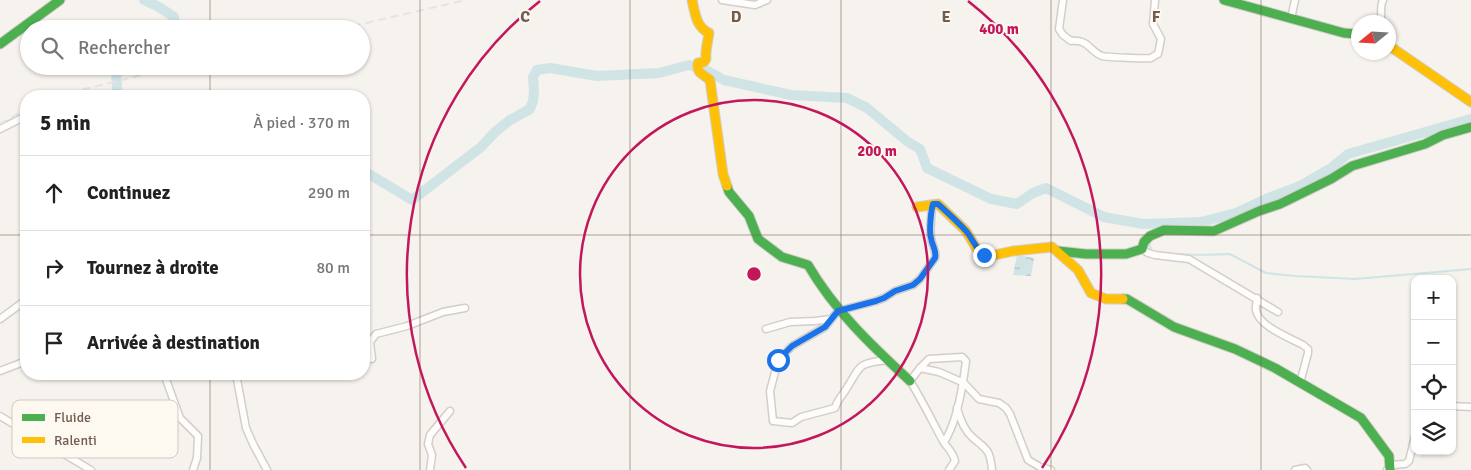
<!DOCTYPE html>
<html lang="fr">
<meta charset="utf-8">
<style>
body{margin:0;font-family:Signika,sans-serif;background:#f2f2f2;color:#222}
.controls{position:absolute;right:15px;bottom:15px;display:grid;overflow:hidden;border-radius:10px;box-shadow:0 1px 4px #0004}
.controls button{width:45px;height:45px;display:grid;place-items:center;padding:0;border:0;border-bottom:1px solid #e0e0e0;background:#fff;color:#222;font:25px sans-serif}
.compass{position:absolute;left:1351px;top:15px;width:45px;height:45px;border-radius:50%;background:#fff;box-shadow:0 1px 4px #0004;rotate:252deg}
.stop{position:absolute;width:15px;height:15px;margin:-11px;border:4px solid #1a73e8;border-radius:50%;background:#fff}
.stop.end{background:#1a73e8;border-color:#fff;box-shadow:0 1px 5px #0008}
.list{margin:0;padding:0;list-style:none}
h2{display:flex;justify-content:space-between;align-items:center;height:65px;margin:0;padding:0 20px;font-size:21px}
h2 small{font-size:16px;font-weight:400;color:#767676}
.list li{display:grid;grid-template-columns:32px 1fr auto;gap:15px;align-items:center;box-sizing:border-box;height:75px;padding:0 20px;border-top:1px solid #e0e0e0}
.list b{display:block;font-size:19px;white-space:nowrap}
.list em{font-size:16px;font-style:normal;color:#767676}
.icon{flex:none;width:28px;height:28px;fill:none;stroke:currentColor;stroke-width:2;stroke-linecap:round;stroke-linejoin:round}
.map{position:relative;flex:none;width:1471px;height:470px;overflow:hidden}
.search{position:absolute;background:#fff;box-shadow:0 1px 4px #0004;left:20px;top:20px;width:350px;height:55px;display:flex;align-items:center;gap:12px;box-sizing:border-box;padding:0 18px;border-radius:28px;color:#767676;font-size:19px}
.panel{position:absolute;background:#fff;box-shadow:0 1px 4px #0004;left:20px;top:90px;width:350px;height:290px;border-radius:20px}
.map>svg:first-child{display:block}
.water{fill:url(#water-ripples)}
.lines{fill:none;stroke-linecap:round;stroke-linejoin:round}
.stream{stroke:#d0e4e6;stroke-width:2}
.river{stroke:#d0e4e6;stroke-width:10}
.street-casing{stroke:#d4cec9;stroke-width:9}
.fast-casing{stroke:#d4cec9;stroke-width:11}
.slow-casing{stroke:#d4cec9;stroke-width:11}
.street{stroke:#fefdfc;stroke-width:6}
.fast{stroke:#4caf50;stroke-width:9}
.slow{stroke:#ffc107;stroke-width:9}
.rail{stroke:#e5e3e6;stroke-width:2;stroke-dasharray:8 5;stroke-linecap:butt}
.route{stroke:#1a73e8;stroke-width:6}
.grid{fill:none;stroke:#725b50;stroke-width:1;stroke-opacity:0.55}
.ring{fill:none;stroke:#c2185b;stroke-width:2.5}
.key{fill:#fdf8f0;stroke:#d3c9c0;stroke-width:1}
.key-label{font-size:14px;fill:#725b50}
.grid-label{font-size:16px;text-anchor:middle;font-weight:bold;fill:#725b50;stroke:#fdf8f0;stroke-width:4;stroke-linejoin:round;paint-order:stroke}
.centre{fill:#c2185b;stroke:#fdf8f0;stroke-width:2.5}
.ring-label{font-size:15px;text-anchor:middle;font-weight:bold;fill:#c2185b;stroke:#fdf8f0;stroke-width:4;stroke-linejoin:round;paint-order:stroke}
</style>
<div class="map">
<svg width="1471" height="470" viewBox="0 0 1471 470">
<defs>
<pattern id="water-ripples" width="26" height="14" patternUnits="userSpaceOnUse" patternTransform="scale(1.25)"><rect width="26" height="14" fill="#d0e4e6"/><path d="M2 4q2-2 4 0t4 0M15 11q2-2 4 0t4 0" fill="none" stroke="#adbcbd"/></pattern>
</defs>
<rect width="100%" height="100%" fill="#f6f2ee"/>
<path class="water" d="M1017,255L1034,258L1031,276L1013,275Z"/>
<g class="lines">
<g class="stream">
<path d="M1149,243L1152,252"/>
<path d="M1171,254L1200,255L1230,254L1266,273L1295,276L1355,279L1471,269"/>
</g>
<g class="river">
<path d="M144,0L159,7L174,17L176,29"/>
<path d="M119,66L116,69L117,90L120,96"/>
<path d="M364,171L412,200L481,147L495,132L510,120L530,109L533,101L534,91L533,77L537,70L550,68L597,76L659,73L689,65L706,70L724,80L791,95L847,98L867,108L908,142L920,149L927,168L991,199L1017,204L1033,193L1046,188L1104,217L1143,224L1201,222L1236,213L1266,199L1300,186L1331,168L1348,154L1471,119"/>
</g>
<g class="street-casing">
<g id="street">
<path d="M722,0L755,5L767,0"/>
<path d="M1063,0L1059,29L1063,35L1071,41C1089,39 1089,51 1102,56C1106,57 1147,59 1151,58C1152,57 1156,55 1158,54L1161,39L1153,24L1155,0"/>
<path d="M1291,19L1295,0"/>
<path d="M1380,22C1383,15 1379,7 1383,0"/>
<path d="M0,129L26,116"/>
<path d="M1142,249L1148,253L1155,255L1189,259L1278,312"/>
<path d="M1257,298C1257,302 1255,307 1256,310C1258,326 1290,338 1303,345L1308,349V353L1300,383"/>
<path d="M0,319L26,300"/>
<path d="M766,329L790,322L815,321L831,319"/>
<path d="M364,358L372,359L370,342L376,334L407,326L443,312L465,308"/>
<path d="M888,360C855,363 861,367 845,391C841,397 837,401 835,408L801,417L792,423L773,421L770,391L778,361L792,346L825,327L838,311L876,301L884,298L895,291L913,285L920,279L935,258C937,250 932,246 931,238C930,232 931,210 933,204"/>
<path d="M920,368L939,372L964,383L979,399L999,403L1006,408L1010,414L1028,460L1040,467L1051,470"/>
<path d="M0,371L26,361"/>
<path d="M164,374L180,418L198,436L197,458L193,470"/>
<path d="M236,374L246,428L253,444L267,470"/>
<path d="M1452,406L1471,407"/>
<path d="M957,408C960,419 964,430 972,437C987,450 990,449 992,470"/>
<path d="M0,416L91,470"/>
<path d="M944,442C957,423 963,385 966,361L962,357L929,359L920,368L910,381C922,400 932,421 943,441C948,449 953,452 955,461L949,470"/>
<path d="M430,470L432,455L428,444L430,435L450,411"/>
<path d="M1295,470L1305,468L1307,470"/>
<path d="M1387,470C1392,464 1399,464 1405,464L1409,461L1415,436"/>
</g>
</g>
<g class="fast-casing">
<g id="fast">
<path d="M1224,0L1344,33L1358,34"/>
<path d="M0,44L60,0"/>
<path d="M727,186L729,192L749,216L758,239L782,257L808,265C835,311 871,345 910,381"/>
<path d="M1058,251L1086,254H1126L1142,249L1144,242L1150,236L1164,230L1214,231L1259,211L1280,204L1331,179L1352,166L1425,144L1443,135L1471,127"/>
<path d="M1123,299H1127L1174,327L1235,349L1275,368L1361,418L1389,456L1390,470"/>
</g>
</g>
<g class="slow-casing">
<g id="slow">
<path d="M692,0C695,13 696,27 709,33C708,42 705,50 706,59L704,62L698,63C696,73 703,74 710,80L723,174L727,186"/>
<path d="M1388,45L1471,102"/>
<path d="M917,207L938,204L966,231L978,251L984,255L990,256L1013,251L1052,247L1078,270L1091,293L1106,299H1123"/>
</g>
</g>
<use href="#street" class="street"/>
<use href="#fast" class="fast"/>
<use href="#slow" class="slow"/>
<g class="rail">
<path d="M340,29L466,0"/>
<path d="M57,96L178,66"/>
<path d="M0,124L26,109"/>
</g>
</g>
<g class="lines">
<path class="route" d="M778,360L792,346L825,327L838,311L876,301L884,298L895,291L913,285L920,279L935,258C937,250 932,246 931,238C929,232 931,210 933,204H938C948,213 958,222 967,232C973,240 976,249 984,255"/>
</g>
<path class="grid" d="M210,0V29M420,0V470M630,0V470M841,0V470M1051,0V470M1261,0V470M210,66V96M0,235H26M364,235H1471M210,374V470"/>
<g class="ring">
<circle cx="754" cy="274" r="174"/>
<path d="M466 468A347 347 0 0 1 540 1M968 1A347 347 0 0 1 1042 468"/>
</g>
<rect x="12" y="400" width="166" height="58" rx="8" class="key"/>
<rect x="22" y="414" width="23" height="7" fill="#4caf50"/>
<rect x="22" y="437" width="23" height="6" fill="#ffc107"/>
<g class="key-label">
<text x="54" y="422">Fluide</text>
<text x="54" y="445">Ralenti</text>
</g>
<g class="grid-label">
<text x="525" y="22">C</text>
<text x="736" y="22">D</text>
<text x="946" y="22">E</text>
<text x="1156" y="22">F</text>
</g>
<circle cx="754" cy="274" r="8" class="centre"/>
<g class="ring-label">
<text x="999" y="34">400 m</text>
<text x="877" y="156">200 m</text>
</g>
</svg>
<div class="controls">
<button>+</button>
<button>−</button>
<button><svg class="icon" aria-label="locate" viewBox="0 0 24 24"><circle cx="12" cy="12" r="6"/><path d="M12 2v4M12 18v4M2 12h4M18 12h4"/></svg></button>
<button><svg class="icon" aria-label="layers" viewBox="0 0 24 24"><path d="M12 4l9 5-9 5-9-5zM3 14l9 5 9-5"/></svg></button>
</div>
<svg class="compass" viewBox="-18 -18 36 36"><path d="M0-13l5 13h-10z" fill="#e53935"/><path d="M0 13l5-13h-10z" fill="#767676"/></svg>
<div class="stop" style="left:778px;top:360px"></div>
<div class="stop end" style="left:984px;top:255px"></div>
<div class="search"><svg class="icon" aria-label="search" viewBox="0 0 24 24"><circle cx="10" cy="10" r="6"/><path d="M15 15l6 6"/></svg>Rechercher</div>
<section class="panel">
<h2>5 min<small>À pied · 370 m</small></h2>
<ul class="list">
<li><svg class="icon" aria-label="ahead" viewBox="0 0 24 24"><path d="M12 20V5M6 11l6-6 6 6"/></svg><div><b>Continuez</b></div><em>290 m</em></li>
<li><svg class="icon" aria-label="right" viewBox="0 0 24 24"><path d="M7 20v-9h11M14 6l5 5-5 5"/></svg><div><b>Tournez à droite</b></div><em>80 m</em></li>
<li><svg class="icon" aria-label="arrive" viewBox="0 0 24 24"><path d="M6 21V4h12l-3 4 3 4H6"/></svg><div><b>Arrivée à destination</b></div></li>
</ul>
</section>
</div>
